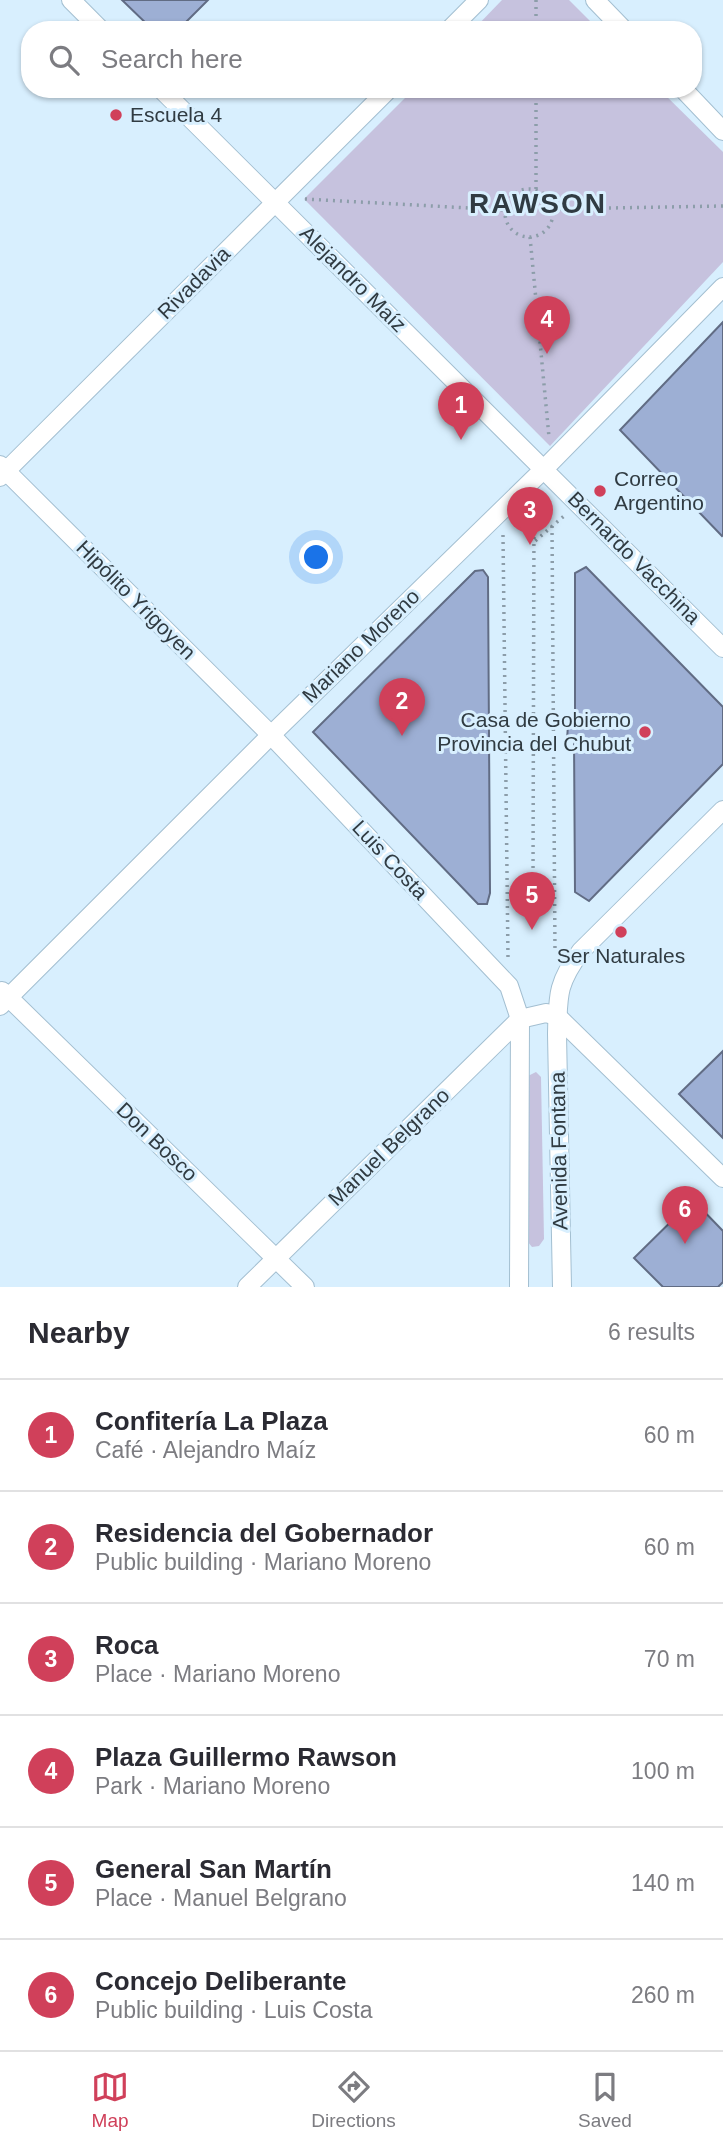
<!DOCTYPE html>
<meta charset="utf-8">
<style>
body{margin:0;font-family:Arial,sans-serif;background:#f2f2f3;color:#2b2b33}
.you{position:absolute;left:317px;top:558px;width:24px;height:24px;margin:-18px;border:5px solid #fff;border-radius:50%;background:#1a73e8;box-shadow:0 0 0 10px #1a73e833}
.badge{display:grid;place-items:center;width:46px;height:46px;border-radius:50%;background:#d0405a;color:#fff;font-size:23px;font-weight:700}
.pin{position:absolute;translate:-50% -58px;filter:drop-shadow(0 2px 4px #0008)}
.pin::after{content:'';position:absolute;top:37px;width:24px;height:21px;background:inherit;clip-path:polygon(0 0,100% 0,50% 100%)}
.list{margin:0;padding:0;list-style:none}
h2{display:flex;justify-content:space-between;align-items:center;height:91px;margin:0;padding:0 28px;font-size:30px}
h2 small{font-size:23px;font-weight:400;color:#7c7c81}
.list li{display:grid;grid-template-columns:46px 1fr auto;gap:21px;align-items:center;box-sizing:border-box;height:112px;padding:0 28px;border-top:2px solid #e1e1e2}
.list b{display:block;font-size:26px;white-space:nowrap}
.list p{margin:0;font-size:23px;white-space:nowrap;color:#7c7c81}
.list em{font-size:23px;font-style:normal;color:#7c7c81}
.icon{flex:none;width:38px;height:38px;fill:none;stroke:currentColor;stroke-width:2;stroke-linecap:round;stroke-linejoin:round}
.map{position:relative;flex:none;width:723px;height:1287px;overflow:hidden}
.search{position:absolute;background:#fff;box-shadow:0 2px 5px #0004;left:21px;right:21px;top:21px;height:77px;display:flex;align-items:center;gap:18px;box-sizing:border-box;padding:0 24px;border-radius:28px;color:#7c7c81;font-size:26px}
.sheet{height:763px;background:#fff}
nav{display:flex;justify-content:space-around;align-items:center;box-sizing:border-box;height:98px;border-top:2px solid #e1e1e2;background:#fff;font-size:19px;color:#7c7c81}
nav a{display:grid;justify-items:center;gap:4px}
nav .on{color:#d0405a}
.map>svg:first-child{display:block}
.green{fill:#c6c2de}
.building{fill:#9dafd4;stroke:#616c84;stroke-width:2}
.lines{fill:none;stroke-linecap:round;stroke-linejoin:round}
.minor-casing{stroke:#a3bfd1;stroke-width:20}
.path{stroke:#8c9da9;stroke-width:3.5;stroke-dasharray:2 5;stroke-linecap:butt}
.minor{stroke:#fff;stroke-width:18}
.poi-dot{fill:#d0405a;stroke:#d8effe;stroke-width:2.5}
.labels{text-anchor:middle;stroke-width:6;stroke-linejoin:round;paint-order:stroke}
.poi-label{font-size:21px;fill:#303b42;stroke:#d8effe;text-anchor:start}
.street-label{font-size:21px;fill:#303b42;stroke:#d8effe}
.district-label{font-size:28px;font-weight:bold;letter-spacing:2px;fill:#303b42;stroke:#d8effe}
</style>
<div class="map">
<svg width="723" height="1287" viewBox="0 0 723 1287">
<rect width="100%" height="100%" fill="#d8effe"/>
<g class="green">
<path d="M502,0H569L599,30H473Z"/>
<path d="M414,89H659L723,152V262L550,446L304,199Z"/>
<path d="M536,1072L541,1077L544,1239L539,1246L532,1247L528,1242L526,1077Z"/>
</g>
<g class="building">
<path d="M122,0H208L178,30H153Z"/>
<path d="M723,322V535L722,536L620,430Z"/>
<path d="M586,567L723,707V764L589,901L575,892L574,739L567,740L568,725H575V573Z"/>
<path d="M483,570L488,577L490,893L487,904H478L313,732L475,571Z"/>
<path d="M723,1051V1138L679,1094Z"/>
<path d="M693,1200L723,1231V1282L718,1287H663L634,1258Z"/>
</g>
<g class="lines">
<g class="minor-casing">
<g id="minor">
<path d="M71,0L101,30"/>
<path d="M595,0L624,30"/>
<path d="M449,30L479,0"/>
<path d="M161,89L723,648"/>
<path d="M683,89L723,131"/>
<path d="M0,465L271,735L509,986L520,1019L519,1287"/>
<path d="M0,477L389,89"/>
<path d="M2,991L305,1287"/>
<path d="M0,1006L271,735L544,469L723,287"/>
<path d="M247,1287L520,1019L546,1013L557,1016L723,1178"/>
<path d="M562,1287L557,1034C558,995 557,983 581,951L723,810"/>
</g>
</g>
<g class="path">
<path d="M536,0V30"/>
<path d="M536,89V190"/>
<circle cx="529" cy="213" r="24"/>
<path d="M305,199L506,210"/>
<path d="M553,209L723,206"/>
<path d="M530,237L549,437"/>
<path d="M516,523L534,542L564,516"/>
<path d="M552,526L555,953"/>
<path d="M503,535L508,958"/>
<path d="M533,882L534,516"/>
</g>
<use href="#minor" class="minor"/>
</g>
<g class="poi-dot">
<circle cx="116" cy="115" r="7"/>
<circle cx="600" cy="491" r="7"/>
<circle cx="645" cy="732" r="7"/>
<circle cx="621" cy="932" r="7"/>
</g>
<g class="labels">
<g class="poi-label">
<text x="130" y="122">Escuela 4</text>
<text x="614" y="486">Correo<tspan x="614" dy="24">Argentino</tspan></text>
<text x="631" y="727" text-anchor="end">Casa de Gobierno<tspan x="631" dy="24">Provincia del Chubut</tspan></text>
<text x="621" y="963" text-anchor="middle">Ser Naturales</text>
</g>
<g class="street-label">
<text transform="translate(353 279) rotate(45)" y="7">Alejandro Maíz</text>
<text transform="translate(194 283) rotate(-45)" y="7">Rivadavia</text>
<text transform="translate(634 558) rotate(45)" y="7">Bernardo Vacchina</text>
<text transform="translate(136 600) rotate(45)" y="7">Hipólito Yrigoyen</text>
<text transform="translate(361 646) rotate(-44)" y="7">Mariano Moreno</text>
<text transform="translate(390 860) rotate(47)" y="7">Luis Costa</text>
<text transform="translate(157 1142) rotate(44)" y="7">Don Bosco</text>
<text transform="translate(389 1147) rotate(-44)" y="7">Manuel Belgrano</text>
<text transform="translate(559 1151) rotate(-91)" y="7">Avenida Fontana</text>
</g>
<g class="district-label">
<text x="538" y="213">RAWSON</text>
</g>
</g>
</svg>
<div class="you"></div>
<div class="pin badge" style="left:461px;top:440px">1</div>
<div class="pin badge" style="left:402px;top:736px">2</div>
<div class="pin badge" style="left:530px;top:545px">3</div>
<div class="pin badge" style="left:547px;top:354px">4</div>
<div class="pin badge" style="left:532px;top:930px">5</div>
<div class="pin badge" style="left:685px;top:1244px">6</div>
<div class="search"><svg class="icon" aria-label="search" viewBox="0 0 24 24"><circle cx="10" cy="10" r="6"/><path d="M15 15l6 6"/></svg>Search here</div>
</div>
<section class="sheet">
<h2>Nearby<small>6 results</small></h2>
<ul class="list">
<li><span class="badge">1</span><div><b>Confitería La Plaza</b><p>Café · Alejandro Maíz</p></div><em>60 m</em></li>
<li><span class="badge">2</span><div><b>Residencia del Gobernador</b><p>Public building · Mariano Moreno</p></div><em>60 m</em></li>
<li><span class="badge">3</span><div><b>Roca</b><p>Place · Mariano Moreno</p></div><em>70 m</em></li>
<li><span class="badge">4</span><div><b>Plaza Guillermo Rawson</b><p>Park · Mariano Moreno</p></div><em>100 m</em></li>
<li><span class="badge">5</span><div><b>General San Martín</b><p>Place · Manuel Belgrano</p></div><em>140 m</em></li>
<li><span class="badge">6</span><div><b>Concejo Deliberante</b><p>Public building · Luis Costa</p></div><em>260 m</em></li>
</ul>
</section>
<nav>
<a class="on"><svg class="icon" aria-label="map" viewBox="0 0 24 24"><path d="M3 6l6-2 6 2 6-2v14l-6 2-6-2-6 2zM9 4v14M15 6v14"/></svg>Map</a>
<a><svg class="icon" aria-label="directions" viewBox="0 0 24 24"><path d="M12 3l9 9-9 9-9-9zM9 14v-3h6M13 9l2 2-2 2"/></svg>Directions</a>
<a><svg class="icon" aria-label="saved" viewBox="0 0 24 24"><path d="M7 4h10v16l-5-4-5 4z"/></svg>Saved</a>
</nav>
